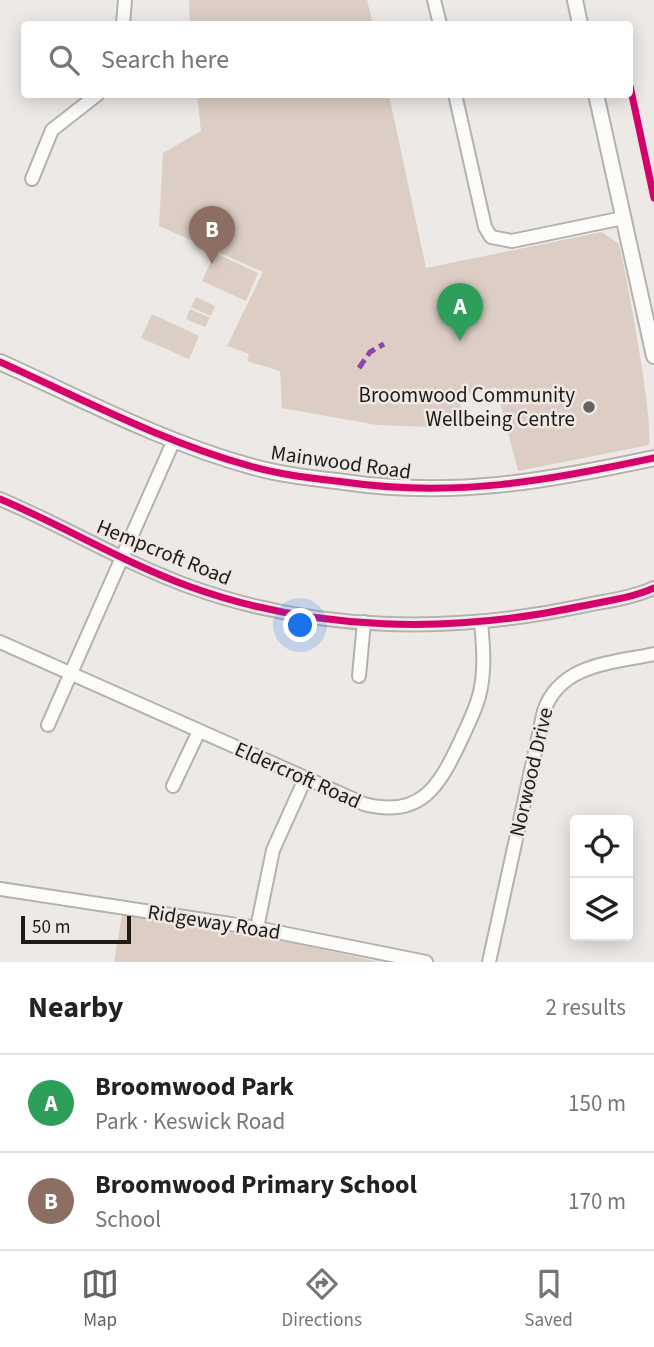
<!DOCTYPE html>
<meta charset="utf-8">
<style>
body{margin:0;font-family:"Source Sans 3",sans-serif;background:#f6f6f6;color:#222}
.controls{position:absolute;right:21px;bottom:21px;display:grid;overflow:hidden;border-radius:7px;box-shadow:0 4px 18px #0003}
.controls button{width:63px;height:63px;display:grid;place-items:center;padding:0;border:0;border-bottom:2px solid #e0e0e0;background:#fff;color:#222;font:35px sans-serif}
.scale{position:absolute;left:21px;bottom:18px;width:110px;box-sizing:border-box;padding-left:7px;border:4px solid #1d1a18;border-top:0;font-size:19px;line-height:24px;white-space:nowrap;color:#1d1a18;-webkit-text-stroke:5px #f0e8e3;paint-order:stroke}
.you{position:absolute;left:301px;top:626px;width:24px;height:24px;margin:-18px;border:5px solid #fff;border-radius:50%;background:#1a73e8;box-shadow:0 0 0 10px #1a73e833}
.badge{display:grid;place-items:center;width:46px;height:46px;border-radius:50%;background:#666260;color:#fff;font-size:23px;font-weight:700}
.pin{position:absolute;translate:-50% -58px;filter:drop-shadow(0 2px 4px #0008)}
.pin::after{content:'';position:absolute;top:37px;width:24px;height:21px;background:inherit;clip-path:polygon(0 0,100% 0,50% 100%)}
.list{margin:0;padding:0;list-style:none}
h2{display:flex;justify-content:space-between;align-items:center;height:91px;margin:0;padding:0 28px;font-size:30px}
h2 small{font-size:23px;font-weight:400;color:#767676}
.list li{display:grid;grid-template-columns:46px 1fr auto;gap:21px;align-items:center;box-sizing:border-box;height:98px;padding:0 28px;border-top:2px solid #e0e0e0}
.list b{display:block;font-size:26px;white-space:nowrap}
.list p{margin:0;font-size:23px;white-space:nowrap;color:#767676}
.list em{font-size:23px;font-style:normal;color:#767676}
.icon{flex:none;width:38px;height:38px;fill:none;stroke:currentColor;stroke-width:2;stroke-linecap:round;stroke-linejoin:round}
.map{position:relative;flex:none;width:654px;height:962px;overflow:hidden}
.search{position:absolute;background:#fff;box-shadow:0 4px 18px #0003;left:21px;right:21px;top:21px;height:77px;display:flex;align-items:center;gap:18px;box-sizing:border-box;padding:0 24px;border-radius:7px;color:#767676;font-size:26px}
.sheet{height:287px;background:#fff}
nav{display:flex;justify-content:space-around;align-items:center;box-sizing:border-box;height:98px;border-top:2px solid #e0e0e0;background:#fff;font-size:19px;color:#767676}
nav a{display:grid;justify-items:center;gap:4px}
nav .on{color:#666260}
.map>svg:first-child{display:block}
.green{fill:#dccec5}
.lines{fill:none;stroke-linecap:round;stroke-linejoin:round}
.minor-casing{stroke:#b4b1af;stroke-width:16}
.tertiary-casing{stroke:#b4b1af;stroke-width:18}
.minor{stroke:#fcfcfb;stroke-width:12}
.tertiary{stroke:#fcfcfb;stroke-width:14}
.quiet{stroke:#8e44ad;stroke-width:5;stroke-dasharray:10 5;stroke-linecap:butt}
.cycleway-casing{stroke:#f0e8e3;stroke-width:11}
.cycleway{stroke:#d6006c;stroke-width:7}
.poi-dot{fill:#666260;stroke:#f0e8e3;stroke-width:2.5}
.labels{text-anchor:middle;stroke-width:5;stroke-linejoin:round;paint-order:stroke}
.poi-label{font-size:21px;fill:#1d1a18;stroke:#f0e8e3;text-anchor:end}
.street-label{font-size:21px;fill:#1d1a18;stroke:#f0e8e3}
</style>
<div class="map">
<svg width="654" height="962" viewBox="0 0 654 962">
<rect width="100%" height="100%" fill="#ede9e6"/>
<g class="green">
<path d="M189,0H367L373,24H190Z"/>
<path d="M197,95H389L426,268L602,232L619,244C627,278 654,421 649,445L518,471L496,387L458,397L465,421L455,428L377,425L282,408L280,371L247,361L249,354L227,346L263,272L159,226L163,153L201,131Z"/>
<path d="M215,253L258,273L246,301L202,281Z"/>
<path d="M196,297L215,306L211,316L191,307Z"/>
<path d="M190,309L210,318L205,327L186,319Z"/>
<path d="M152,314L199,336L189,359L141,338Z"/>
<path d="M122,915L288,942L380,962H114Z"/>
</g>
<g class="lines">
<g class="minor-casing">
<g id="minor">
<path d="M434,0L440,24"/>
<path d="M123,24L125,0"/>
<path d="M455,94L485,227L491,237L512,241L623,218"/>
<path d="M32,179L52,130L98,94"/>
<path d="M0,499C64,526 123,562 188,586C314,632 452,634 582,606C606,601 632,598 654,588"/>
<path d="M0,642L364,804C421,819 439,786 460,742C468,724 478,706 481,687C485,666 483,643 481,622"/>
<path d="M359,676L364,622"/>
<path d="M48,725L174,440"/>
<path d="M173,786L199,731"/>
<path d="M0,889L257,928L426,962"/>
<path d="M257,928L273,850L305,779"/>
<path d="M489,962L544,711C560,664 612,663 654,654"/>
</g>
</g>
<g class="tertiary-casing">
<g id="tertiary">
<path d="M575,0L580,24"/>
<path d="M596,94L654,356"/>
<path d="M0,362C82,399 163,442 250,466C281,475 312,478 344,482C454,498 547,481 654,458"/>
</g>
</g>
<use href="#minor" class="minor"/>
<use href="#tertiary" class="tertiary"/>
<path class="quiet" d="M359,368L370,352L384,344"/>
<g class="cycleway-casing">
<g id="cycleway">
<path d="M630,86L654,198"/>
<path d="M0,362C82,399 163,442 250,466C281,475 312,478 344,482C454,498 547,481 654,458"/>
<path d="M0,499C64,526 123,562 188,586C314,632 452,634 582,606C606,601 632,598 654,588"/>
</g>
</g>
<use href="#cycleway" class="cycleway"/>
</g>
<circle class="poi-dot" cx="589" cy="407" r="7"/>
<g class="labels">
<g class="poi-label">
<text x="575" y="402">Broomwood Community<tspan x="575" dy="24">Wellbeing Centre</tspan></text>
</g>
<g class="street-label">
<text transform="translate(341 462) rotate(8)" y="7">Mainwood Road</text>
<text transform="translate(164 552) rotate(22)" y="7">Hempcroft Road</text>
<text transform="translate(531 772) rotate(-77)" y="7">Norwood Drive</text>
<text transform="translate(298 775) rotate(24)" y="7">Eldercroft Road</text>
<text transform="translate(214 922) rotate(9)" y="7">Ridgeway Road</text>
</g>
</g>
</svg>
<div class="controls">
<button><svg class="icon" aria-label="locate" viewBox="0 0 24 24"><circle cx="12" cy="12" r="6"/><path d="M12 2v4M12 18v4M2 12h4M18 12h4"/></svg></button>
<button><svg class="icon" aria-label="layers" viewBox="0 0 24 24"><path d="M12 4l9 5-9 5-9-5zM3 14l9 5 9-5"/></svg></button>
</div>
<div class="scale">50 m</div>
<div class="you"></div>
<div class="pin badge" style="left:460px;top:341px;background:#2e9e5b">A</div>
<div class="pin badge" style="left:212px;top:264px;background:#8d6e63">B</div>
<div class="search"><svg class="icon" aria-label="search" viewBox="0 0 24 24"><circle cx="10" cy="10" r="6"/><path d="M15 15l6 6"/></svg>Search here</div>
</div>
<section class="sheet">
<h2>Nearby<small>2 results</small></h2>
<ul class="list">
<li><span class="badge" style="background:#2e9e5b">A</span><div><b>Broomwood Park</b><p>Park · Keswick Road</p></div><em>150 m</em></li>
<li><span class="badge" style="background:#8d6e63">B</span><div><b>Broomwood Primary School</b><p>School</p></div><em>170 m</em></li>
</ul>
</section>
<nav>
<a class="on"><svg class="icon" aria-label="map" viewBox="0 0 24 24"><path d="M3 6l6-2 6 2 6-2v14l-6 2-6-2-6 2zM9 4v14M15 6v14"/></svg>Map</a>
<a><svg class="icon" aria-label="directions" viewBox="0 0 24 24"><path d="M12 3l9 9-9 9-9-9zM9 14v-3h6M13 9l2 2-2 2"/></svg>Directions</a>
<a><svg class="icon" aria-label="saved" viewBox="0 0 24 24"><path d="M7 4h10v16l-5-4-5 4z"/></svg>Saved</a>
</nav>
